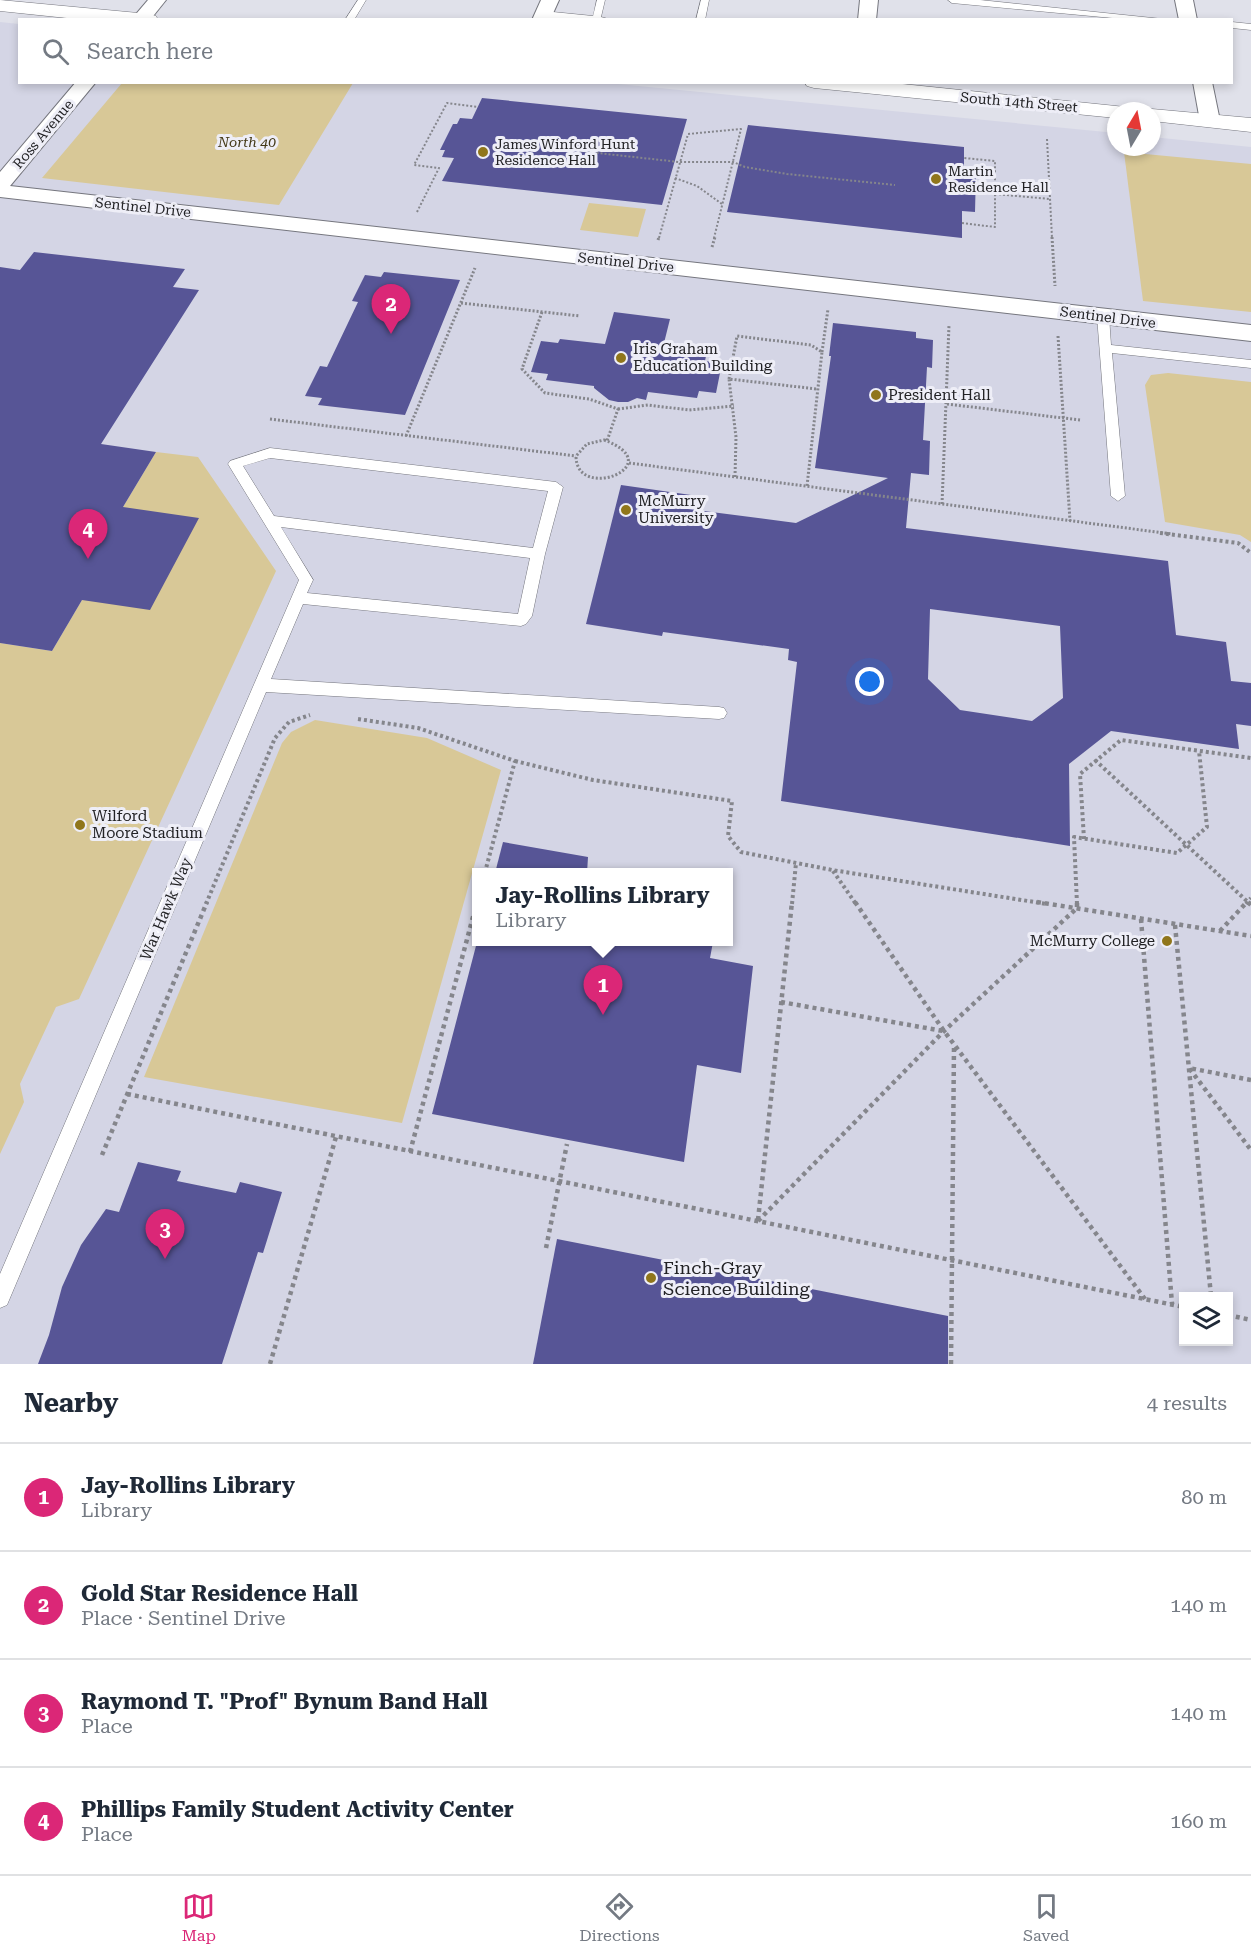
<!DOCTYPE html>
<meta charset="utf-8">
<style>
body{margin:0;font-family:"Roboto Serif",serif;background:#f2f2f3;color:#1f2937}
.controls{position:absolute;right:18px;bottom:18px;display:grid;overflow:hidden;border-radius:0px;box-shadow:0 3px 9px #0003}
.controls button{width:54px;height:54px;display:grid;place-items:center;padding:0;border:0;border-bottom:2px solid #e0e1e3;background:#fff;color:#1f2937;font:30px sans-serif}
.compass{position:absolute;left:1107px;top:102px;width:54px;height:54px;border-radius:50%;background:#fff;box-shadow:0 3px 9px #0003;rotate:10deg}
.you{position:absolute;left:870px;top:682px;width:21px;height:21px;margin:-15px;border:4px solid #fff;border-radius:50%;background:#1a73e8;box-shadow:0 0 0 9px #1a73e833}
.badge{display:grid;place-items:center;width:39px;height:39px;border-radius:50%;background:#db2777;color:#fff;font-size:20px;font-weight:700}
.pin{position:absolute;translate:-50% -50px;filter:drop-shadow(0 2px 3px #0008)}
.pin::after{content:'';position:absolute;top:32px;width:21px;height:18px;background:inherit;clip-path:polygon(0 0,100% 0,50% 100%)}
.popup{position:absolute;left:472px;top:868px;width:261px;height:78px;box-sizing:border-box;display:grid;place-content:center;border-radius:0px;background:#fff;filter:drop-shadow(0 2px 4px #0005);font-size:20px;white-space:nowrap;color:#747a83}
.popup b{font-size:22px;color:#1f2937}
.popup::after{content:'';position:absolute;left:50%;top:100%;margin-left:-12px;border:12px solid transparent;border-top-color:#fff}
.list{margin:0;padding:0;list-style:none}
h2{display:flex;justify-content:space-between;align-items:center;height:78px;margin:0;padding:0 24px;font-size:26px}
h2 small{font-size:20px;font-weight:400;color:#747a83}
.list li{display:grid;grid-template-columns:39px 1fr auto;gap:18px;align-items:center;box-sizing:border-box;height:108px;padding:0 24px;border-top:2px solid #e0e1e3}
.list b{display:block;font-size:22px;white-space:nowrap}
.list p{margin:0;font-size:20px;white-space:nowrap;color:#747a83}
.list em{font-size:20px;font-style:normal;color:#747a83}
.icon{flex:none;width:33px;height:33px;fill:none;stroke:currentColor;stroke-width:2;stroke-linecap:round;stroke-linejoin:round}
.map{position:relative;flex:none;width:1251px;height:1364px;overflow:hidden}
.search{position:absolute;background:#fff;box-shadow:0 3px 9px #0003;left:18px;right:18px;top:18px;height:66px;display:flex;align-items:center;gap:15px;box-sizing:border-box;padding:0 21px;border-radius:0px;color:#747a83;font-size:22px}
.sheet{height:510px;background:#fff}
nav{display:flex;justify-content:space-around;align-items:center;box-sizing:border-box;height:84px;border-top:2px solid #e0e1e3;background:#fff;font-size:16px;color:#747a83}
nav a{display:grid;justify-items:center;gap:3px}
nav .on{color:#db2777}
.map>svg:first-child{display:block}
.built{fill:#d4d5e5;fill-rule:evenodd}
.green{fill:#d8c897}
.building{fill:#575596;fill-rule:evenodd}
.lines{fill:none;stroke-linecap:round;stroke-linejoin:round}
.service-casing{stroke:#75767e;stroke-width:1}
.minor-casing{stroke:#75767e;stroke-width:2}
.secondary-casing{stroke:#75767e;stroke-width:1}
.path-far3{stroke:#85868c;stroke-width:2;stroke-dasharray:2 2;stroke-linecap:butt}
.path-far2{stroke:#85868c;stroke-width:3;stroke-dasharray:2 2;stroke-linecap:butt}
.path-far1{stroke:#85868c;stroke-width:4;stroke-dasharray:3 3;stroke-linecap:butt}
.path{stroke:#85868c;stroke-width:4.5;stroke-dasharray:4 4;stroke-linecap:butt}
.service{fill:#fff;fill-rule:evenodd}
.minor{fill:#fff;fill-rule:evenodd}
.secondary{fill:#fff;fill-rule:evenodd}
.poi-dot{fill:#90761b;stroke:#eeeef7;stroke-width:2}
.labels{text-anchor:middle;stroke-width:6;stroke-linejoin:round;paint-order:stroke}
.far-street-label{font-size:14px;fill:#222225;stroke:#eeeef7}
.far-park-label{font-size:14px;font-style:italic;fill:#433816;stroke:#eeeef7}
.far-poi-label{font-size:14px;fill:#222225;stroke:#eeeef7;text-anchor:start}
.poi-label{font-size:15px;fill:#222225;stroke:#eeeef7;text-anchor:start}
.street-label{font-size:15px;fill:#222225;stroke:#eeeef7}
.near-poi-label{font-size:18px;fill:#222225;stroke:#eeeef7;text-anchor:start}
</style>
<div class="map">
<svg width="1251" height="1364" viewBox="0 0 1251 1364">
<rect width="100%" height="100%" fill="#e0e1ea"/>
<path class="built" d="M0,22L19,24L20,82L608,83L1116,133V147H1152V137L1251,147V1364H0ZM477,872H729V942H477ZM1184,1296H1228V1342H1184Z"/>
<g class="green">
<path d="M122,83V82L353,83L279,205L42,178Z"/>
<path d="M1124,152L1251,164V312L1143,301Z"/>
<path d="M589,203L646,209L638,237L580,230Z"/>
<path d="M1168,373L1251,382V542L1240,535L1165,522L1145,385L1151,375Z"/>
<path d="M156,452L198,457L276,571L79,999L56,1007L20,1084L24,1102L0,1154V643L52,651L82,600L123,507Z"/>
<path d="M315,720L427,738L501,770L402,1123L144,1077L282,743L291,732Z"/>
</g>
<g class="building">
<path d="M482,98L687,119L662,205L442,181L454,158L442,157L445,150H440L453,124H457L460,118L472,119Z"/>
<path d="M748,125L964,147V169L976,171L975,212L962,211V238L727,212Z"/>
<path d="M34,252L185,269L173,287L199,290L101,444L156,452L123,507L199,518L150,610L82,600L52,651L0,643V267L20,270Z"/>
<path d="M384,272L460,280L405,415L318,405L322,398L305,396L320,366L327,367L358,302L352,301L365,275L381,277Z"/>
<path d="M614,312L670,319L662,351L706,356L705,361L722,363L716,393L699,391L697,398L648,392L646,400L637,398L628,402H618L609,400L594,388V386L546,380L548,374L531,372L541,341L558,343L560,339L605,344Z"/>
<path d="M833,323L916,332V338L933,340L932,368L927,367L923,440L930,441L929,475L911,473L906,528L1168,561L1176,635L1226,642L1231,681L1251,683V726L1236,724L1239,749L1111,731L1069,764L1070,846L781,801L797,662L788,660L789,649L663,632L662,636L586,624L621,485L691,495L688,509L796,523L888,478L815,468L831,356H829ZM930,609L1060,626L1063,698L1032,721L960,710L928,679Z"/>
<path d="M503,842L588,857L587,873H495Z"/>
<path d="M477,942H713L710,958L753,966L741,1073L697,1065L684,1162L432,1114Z"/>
<path d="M138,1162L181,1171L177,1181L236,1193L240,1182L282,1192L263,1253L258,1252L222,1364H38L49,1335L62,1287L81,1245L106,1209L119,1212Z"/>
<path d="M557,1239L948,1316V1364H533Z"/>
</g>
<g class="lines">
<g class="service-casing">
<g id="service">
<path d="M358,0H366L354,20H345Z"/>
<path d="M597,0H605L601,17L612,20C594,20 553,23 539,14L543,11L593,16Z"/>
<path d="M701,0H709L705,20H696Z"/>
<path d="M948,0H980L1172,20H1134L952,3Z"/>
<path d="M1232,22L1251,24V30L1232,28Z"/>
<path d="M1103,312L1109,316L1111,345L1251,360V368L1112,353L1125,496L1118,501L1111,496L1097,316Z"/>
<path d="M270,448L556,482L563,487L545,554L532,616L526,624L521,626L303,604L271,679L719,707L724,708L727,713L724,718L719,719L266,692L7,1305L0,1308V1274L299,580L228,464L230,461ZM270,458L548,491L533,548L274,516L243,466ZM281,527L530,558L518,614L307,593L313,580Z"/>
</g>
</g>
<g class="minor-casing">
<g id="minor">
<path d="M148,0H166L150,20H131Z"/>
<path d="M541,0H559L550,20H532Z"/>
<path d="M860,0H878L876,20H858Z"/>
<path d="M1175,0H1193L1197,20H1179Z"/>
<path d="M76,82H96L10,186L1251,325V341L0,197V172Z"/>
<path d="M1193,82H1212L1220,121L1217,125H1203L1200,121Z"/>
</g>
</g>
<g class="secondary-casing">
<g id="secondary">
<path d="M0,0L149,14L156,16L158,20H86L0,11Z"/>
<path d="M804,82H883L1116,106L1124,107L1126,111H1116V118L814,88L807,86Z"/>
<path d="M1152,109L1251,118V132L1152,121V111H1144Z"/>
</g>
</g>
<g class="path-far3">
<path d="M1047,139L1052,238"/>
<path d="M525,145L679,162H733L745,167L787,174L895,185"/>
<path d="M675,178L697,186L722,204"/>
<path d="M995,194L1050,199"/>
<path d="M417,212L439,168L414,165L447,103L478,107"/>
<path d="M962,223L995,227V161L964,158"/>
<path d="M659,238L688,134L741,129L714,238"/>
</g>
<g class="path-far2">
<path d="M1052,237L1055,286"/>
<path d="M658,240L659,237"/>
<path d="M712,247L715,237"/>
<path d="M461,303L580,316"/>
<path d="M542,312L522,369L545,393L589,399L618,409L607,441"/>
<path d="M1058,336L1070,521"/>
<path d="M822,352L828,309"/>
<path d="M729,379L737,336L811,345L822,352L807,486"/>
<path d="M947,404L1080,420"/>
<path d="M618,409L648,405L689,410L734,406"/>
<path d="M270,419L576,456"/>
<path d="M406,436L475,268"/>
<path d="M604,440C672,465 576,503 576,456L587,444Z"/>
<path d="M629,463L1172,534"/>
<path d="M735,477L736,437L729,379L817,389"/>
<path d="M942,504L949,325"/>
</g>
<g class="path-far1">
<path d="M1160,533L1238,543L1251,553"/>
<path d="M358,719L418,728L515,761L485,872"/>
<path d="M1095,760L1250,904"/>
<path d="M515,761L593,780L732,801L728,836L741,852L832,870L1047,904"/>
<path d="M1084,839L1080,774L1121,740L1251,758"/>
<path d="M833,871L856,904"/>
<path d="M206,904L275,738L289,722L310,715"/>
<path d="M792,904L796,863"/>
<path d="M1077,904L1074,837L1177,853L1207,827L1199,751"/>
<path d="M1246,904L1251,898"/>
</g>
<g class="path">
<path d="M855,902L944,1031L1145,1299"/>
<path d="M1037,902L1251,936"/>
<path d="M1248,902L1251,905"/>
<path d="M1141,919L1172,1304"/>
<path d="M1175,925L1211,1296"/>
<path d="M1220,931L1247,902"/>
<path d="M781,1002L943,1031"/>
<path d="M1251,1080L1189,1068L1251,1150"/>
<path d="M127,1094L1184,1307"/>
<path d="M410,1152L477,902"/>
<path d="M102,1155L207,902"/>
<path d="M758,1220L792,902"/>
<path d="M758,1221L944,1031L1077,908V902"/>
<path d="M546,1248L567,1144"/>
<path d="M1228,1315L1251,1320"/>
<path d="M270,1364L336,1137"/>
<path d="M951,1364L954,1046"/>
</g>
<use href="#service" class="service"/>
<use href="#minor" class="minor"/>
<use href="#secondary" class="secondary"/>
</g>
<g class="poi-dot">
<circle cx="483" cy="152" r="6"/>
<circle cx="936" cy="179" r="6"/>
<circle cx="621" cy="358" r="6"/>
<circle cx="876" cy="395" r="6"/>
<circle cx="626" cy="510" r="6"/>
<circle cx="80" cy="825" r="6"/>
<circle cx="1167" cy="941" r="6"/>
<circle cx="651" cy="1278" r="6"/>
</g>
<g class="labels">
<g class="far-street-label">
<text transform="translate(1019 102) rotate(5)" y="5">South 14th Street</text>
<text transform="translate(43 134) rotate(-50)" y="5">Ross Avenue</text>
<text transform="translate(143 207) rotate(6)" y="5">Sentinel Drive</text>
<text transform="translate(626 262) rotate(6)" y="5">Sentinel Drive</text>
<text transform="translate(1108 317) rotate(7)" y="5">Sentinel Drive</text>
</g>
<g class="far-park-label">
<text x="247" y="147">North 40</text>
</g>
<g class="far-poi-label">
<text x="495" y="149">James Winford Hunt<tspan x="495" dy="16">Residence Hall</tspan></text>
<text x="948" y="176">Martin<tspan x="948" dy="16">Residence Hall</tspan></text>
</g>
<g class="poi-label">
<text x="633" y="354">Iris Graham<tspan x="633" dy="17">Education Building</tspan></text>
<text x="888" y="400">President Hall</text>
<text x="638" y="506">McMurry<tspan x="638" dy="17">University</tspan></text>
<text x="92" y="821">Wilford<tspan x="92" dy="17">Moore Stadium</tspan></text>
<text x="1155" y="946" text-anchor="end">McMurry College</text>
</g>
<g class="street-label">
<text transform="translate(166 909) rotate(-67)" y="5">War Hawk Way</text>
</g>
<g class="near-poi-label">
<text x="663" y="1274">Finch-Gray<tspan x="663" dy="21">Science Building</tspan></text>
</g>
</g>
</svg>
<div class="controls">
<button><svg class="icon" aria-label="layers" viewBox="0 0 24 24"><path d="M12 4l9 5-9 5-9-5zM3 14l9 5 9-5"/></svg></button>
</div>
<svg class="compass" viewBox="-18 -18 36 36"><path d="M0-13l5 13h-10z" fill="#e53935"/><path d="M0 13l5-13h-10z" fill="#747a83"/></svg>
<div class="you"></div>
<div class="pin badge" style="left:603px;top:1015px">1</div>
<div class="popup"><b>Jay-Rollins Library</b>Library</div>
<div class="pin badge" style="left:391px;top:334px">2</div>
<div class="pin badge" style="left:165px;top:1259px">3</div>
<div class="pin badge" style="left:88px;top:559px">4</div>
<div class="search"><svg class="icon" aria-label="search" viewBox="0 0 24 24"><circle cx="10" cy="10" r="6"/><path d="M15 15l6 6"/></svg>Search here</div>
</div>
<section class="sheet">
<h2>Nearby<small>4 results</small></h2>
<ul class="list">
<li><span class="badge">1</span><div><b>Jay-Rollins Library</b><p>Library</p></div><em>80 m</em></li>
<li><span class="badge">2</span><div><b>Gold Star Residence Hall</b><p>Place · Sentinel Drive</p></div><em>140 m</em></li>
<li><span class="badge">3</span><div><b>Raymond T. &quot;Prof&quot; Bynum Band Hall</b><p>Place</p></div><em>140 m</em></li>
<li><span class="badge">4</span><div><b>Phillips Family Student Activity Center</b><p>Place</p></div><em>160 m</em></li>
</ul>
</section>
<nav>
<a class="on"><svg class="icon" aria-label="map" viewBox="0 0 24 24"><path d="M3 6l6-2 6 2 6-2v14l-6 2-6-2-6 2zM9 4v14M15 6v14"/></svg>Map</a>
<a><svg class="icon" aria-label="directions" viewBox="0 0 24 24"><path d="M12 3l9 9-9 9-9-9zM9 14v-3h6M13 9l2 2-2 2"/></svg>Directions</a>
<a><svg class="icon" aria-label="saved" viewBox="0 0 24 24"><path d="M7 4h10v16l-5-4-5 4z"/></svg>Saved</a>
</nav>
